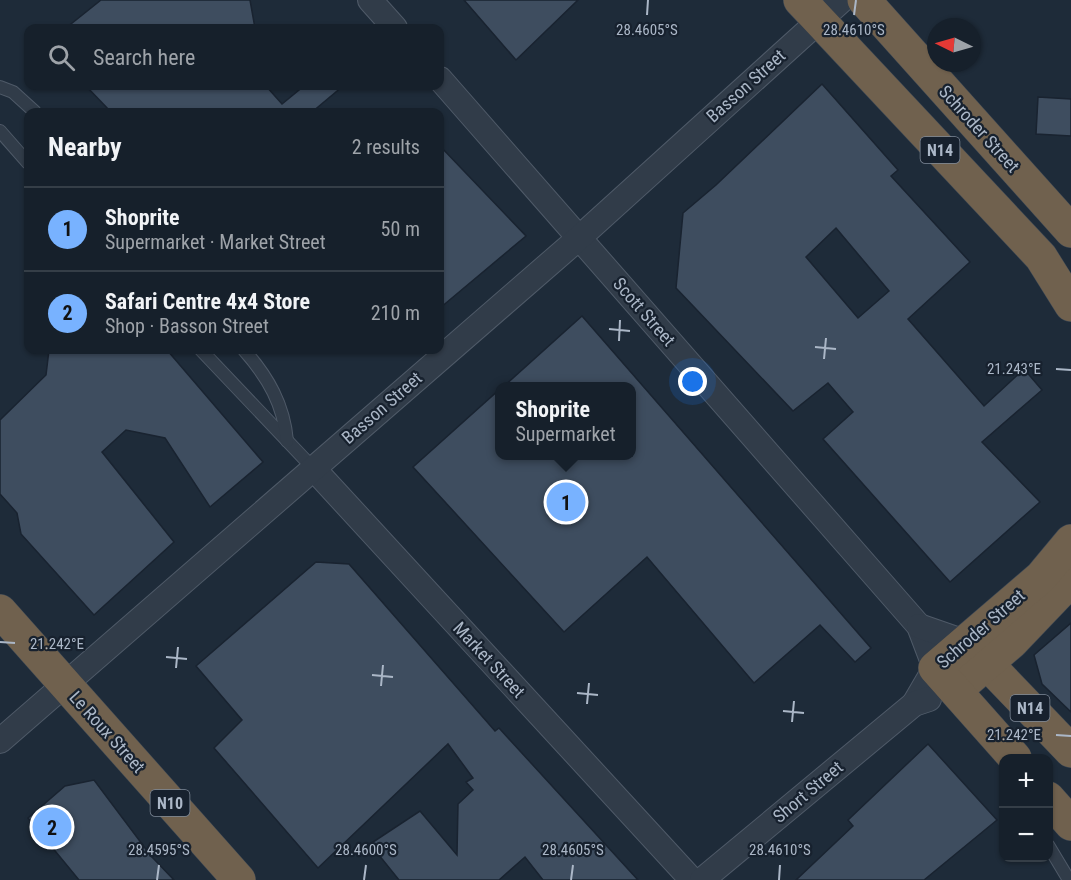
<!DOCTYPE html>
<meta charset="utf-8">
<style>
body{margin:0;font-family:"Roboto Condensed",sans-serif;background:#232d37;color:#f1f3f6}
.controls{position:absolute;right:18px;bottom:18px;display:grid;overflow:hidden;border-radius:12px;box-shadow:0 2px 4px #0004}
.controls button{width:54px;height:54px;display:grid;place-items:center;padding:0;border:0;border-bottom:2px solid #353e47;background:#16202b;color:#f1f3f6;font:30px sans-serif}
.compass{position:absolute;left:927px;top:18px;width:54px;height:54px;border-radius:50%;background:#16202b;box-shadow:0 2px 4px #0004;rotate:275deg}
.you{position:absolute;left:693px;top:382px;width:21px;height:21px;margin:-15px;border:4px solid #fff;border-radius:50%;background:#1a73e8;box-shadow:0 0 0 9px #1a73e833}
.badge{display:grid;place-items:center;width:39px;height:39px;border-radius:50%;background:#78b2ff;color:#111;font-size:20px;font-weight:700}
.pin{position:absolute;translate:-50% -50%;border:3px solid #fff;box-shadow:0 2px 6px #0006}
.popup{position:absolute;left:495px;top:382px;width:141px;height:78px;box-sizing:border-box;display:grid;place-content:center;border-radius:12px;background:#16202b;filter:drop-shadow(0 2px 4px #0005);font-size:20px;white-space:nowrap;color:#9ea3a9}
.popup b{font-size:22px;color:#f1f3f6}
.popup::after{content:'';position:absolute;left:50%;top:100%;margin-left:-12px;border:12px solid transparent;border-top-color:#16202b}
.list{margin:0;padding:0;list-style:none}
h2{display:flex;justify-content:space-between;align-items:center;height:78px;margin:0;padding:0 24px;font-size:26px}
h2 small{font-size:20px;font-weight:400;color:#9ea3a9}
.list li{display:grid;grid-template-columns:39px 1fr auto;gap:18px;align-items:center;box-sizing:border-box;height:84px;padding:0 24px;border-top:2px solid #353e47}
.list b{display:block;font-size:22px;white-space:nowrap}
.list p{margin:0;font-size:20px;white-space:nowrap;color:#9ea3a9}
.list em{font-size:20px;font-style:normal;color:#9ea3a9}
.icon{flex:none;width:33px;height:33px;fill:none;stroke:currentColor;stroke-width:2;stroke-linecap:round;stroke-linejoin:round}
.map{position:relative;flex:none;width:1071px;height:880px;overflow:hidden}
.search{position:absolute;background:#16202b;box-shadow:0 2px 4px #0004;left:24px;top:24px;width:420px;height:66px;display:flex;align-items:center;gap:15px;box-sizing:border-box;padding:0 21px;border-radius:12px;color:#9ea3a9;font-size:22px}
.panel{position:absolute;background:#16202b;box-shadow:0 2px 4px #0004;left:24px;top:108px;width:420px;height:246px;border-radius:12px}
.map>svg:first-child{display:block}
.building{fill:#3e4d5f;stroke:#192330;stroke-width:1.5;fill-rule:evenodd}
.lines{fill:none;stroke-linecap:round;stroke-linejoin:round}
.lane-casing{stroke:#4f5a68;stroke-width:14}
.street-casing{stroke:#4f5a68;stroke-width:26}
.highway-casing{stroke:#3c4754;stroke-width:34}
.lane{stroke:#313c49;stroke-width:12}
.street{stroke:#313c49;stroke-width:24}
.highway{stroke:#70614e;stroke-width:33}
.ticks{fill:none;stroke:#abb7c7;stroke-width:2}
.labels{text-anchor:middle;stroke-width:4.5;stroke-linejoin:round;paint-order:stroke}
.shield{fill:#17212e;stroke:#7f8a99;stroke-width:1.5}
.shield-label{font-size:16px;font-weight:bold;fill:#abb7c7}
.street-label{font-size:18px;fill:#abb7c7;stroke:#17212e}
.ticks-label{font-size:15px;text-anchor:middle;fill:#abb7c7;stroke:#17212e;stroke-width:4.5;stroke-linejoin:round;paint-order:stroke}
</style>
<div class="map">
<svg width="1071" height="880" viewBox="0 0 1071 880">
<rect width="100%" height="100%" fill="#1e2b39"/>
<g class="building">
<path d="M101,0H250L255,28H66Z"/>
<path d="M464,0H578L516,60Z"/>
<path d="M822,84L898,170L891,176L970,262L908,319L984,406L1024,369L1042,390L982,442L1040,502L950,582L823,439L853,412L828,383L793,411L676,288L683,213L716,185ZM836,228L889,291L858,318L806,257Z"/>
<path d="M86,86H266L282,104L304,86H343L312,112H111Z"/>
<path d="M1038,97L1071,99V136L1036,134Z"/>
<path d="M440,146L526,236L440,308Z"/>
<path d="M582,316L871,648L855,662L820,625L754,683L647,557L564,632L413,467L500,389V456H632V387H503Z"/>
<path d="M49,350H167L263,462L210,507L165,438L126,430L102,452L174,542L94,615L21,534L17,513L0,494V420L46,375Z"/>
<path d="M316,562L349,564L495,731L499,728L638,880H543L525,857L499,880H399L370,844L420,811L457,855L458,804L473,790L466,782L473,778L448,744L318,868L214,748L242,720L196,666Z"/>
<path d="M1071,623V712L1042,684L1034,655Z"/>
<path d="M928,744L997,820L924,880H796L853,826L848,820Z"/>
<path d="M94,780L151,856L174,880H79L28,818L65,786Z"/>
</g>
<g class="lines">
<g class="lane-casing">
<g id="lane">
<path d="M0,87L13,92L35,112"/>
<path d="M0,131L28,163"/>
<path d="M201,350L313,468"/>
<path d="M244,350C268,377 284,405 287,441"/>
<path d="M1048,845L1069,880"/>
</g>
</g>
<g class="street-casing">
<g id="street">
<path d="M370,0L395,28"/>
<path d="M440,79L919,626L935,668L914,704"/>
<path d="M313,468L692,880"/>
<path d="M919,626L965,642"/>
<path d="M0,741L579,238L842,0"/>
<path d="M702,880L914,704L929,699"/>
</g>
</g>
<g class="highway-casing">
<g id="highway">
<path d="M800,0L1041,257L1071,305"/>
<path d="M864,0L1071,231"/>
<path d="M0,611L239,880"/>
<path d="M973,649L1071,751"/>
<path d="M956,690L1012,642L1071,580"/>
<path d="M1015,758L935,668L1041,577L1071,541"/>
<path d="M1048,798L1071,824"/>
</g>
</g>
<use href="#lane" class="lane"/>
<use href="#street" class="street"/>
<use href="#highway" class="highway"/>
</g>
<path class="ticks" d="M647,15L648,0M854,15L856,0M609,329L630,331M619,341L620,320M815,347L836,349M824,359L826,338M1056,369L1071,370M0,642L15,643M166,657L187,659M176,668L178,647M372,675L393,677M381,686L383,665M577,693L598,695M587,704L589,683M783,711L804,713M792,722L794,701M1056,735L1071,736M157,880L159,865M364,880L366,865M571,880L573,865M779,880L780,865"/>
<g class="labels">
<g class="shield">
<rect x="920.5" y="137" width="39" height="26" rx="4.5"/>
<rect x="1010.5" y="695" width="39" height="26" rx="4.5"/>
<rect x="150.5" y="790" width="39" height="26" rx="4.5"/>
</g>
<g class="shield-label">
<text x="940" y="156">N14</text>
<text x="1030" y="714">N14</text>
<text x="170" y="809">N10</text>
</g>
<g class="street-label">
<text transform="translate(746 86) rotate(-42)" y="6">Basson Street</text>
<text transform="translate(979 129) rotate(48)" y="6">Schroder Street</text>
<text transform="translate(644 312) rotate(49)" y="6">Scott Street</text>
<text transform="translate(382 408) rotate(-41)" y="6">Basson Street</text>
<text transform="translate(981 629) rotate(-41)" y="6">Schroder Street</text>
<text transform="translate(489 660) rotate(47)" y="6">Market Street</text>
<text transform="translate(107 732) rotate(48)" y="6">Le Roux Street</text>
<text transform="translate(808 792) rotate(-40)" y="6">Short Street</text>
</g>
</g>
<g class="ticks-label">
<text x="647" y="35">28.4605°S</text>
<text x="854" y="35">28.4610°S</text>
<text x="1014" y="374">21.243°E</text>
<text x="57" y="649">21.242°E</text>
<text x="1014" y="740">21.242°E</text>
<text x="159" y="855">28.4595°S</text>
<text x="366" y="855">28.4600°S</text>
<text x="573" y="855">28.4605°S</text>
<text x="780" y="855">28.4610°S</text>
</g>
</svg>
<div class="controls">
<button>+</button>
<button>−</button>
</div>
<svg class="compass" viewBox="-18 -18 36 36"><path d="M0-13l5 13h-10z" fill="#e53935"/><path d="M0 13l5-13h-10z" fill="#9ea3a9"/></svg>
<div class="you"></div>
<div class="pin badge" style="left:566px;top:502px">1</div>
<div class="popup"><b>Shoprite</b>Supermarket</div>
<div class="pin badge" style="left:52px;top:827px">2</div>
<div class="search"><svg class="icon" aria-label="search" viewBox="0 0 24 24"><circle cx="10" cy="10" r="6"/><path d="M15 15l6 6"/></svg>Search here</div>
<section class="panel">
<h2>Nearby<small>2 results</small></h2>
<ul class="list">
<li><span class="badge">1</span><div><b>Shoprite</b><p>Supermarket · Market Street</p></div><em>50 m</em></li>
<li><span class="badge">2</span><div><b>Safari Centre 4x4 Store</b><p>Shop · Basson Street</p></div><em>210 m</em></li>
</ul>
</section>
</div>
